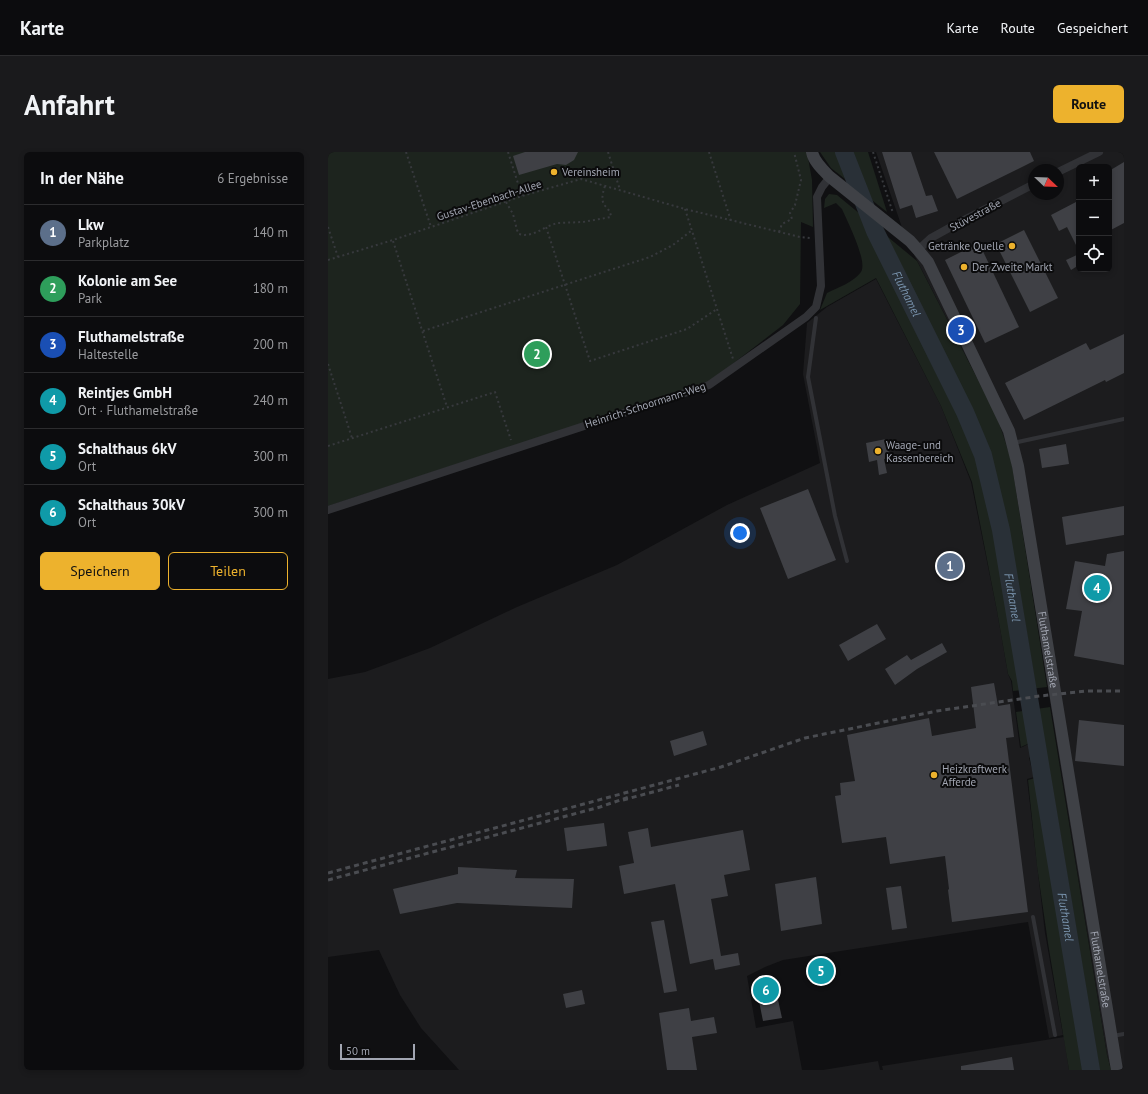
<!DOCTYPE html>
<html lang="de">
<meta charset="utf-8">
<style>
body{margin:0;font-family:"PT Sans",sans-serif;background:#1a1a1c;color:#f1f3f6}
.controls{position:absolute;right:12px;top:12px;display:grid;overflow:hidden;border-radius:6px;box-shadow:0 2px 6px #0003}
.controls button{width:36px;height:36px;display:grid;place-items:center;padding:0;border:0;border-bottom:1px solid #2c2c2e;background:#0c0c0e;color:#f1f3f6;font:20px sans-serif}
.compass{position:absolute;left:700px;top:12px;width:36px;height:36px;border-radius:50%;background:#0c0c0e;box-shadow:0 2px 6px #0003;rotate:113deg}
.scale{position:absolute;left:12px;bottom:10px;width:75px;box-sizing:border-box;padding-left:4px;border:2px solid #a2a6b2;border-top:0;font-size:11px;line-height:14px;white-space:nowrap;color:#a2a6b2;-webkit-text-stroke:3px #0b0b0c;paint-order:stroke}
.you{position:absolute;left:412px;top:381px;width:14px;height:14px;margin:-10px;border:3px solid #fff;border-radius:50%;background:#1a73e8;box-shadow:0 0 0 6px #1a73e833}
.badge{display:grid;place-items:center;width:26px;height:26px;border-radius:50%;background:#edb22d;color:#fff;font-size:13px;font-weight:700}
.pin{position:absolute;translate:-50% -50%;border:2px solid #fff;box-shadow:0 1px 4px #0006}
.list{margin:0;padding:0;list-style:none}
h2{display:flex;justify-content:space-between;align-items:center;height:52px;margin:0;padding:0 16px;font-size:17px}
h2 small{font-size:13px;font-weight:400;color:#9a9b9e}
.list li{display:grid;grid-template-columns:26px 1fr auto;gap:12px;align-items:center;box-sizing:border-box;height:56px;padding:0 16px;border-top:1px solid #2c2c2e}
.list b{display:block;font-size:15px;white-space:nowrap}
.list p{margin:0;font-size:13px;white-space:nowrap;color:#9a9b9e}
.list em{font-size:13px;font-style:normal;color:#9a9b9e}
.actions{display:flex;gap:8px;padding:12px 16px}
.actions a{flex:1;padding:9px 0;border:1px solid #edb22d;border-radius:6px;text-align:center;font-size:14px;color:#edb22d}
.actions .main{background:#edb22d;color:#111}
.icon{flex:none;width:22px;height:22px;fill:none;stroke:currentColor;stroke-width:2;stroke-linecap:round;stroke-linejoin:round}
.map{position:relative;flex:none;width:796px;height:918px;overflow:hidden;border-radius:6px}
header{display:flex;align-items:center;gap:24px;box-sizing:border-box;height:56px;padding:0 20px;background:#0c0c0e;border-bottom:1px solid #2c2c2e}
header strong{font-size:19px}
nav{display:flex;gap:22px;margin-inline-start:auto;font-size:14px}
.intro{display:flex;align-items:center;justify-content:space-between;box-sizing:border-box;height:96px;padding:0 24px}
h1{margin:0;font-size:28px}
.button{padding:10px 18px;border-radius:6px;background:#edb22d;color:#111;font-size:14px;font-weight:700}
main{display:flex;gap:24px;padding:0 24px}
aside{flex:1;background:#0c0c0e;border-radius:6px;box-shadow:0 2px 6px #0003}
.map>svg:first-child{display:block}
.built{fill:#1c1c1e;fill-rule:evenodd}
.green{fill:#1d241e}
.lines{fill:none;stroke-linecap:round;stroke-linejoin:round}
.river{stroke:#293037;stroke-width:18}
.building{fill:#3f4045}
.path{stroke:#37393d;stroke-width:2;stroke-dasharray:2 3;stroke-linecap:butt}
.lane{stroke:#313236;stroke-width:4}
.street{stroke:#313236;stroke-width:8}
.secondary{stroke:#3f4146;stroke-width:12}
.rail{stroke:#4a4c51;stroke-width:3;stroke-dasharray:5 4;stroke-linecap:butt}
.poi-dot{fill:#edb22d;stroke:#0b0b0c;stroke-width:1.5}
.labels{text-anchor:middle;stroke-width:4;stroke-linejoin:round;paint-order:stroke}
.poi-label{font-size:11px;fill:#a2a6b2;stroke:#0b0b0c;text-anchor:start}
.street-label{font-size:11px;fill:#a2a6b2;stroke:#0b0b0c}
.water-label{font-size:12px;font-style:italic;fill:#7993ad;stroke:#0b0b0c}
</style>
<header>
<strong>Karte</strong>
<nav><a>Karte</a><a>Route</a><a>Gespeichert</a></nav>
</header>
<div class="intro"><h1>Anfahrt</h1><a class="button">Route</a></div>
<main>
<aside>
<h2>In der Nähe<small>6 Ergebnisse</small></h2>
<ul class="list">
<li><span class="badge" style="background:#5c6f8a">1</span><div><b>Lkw</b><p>Parkplatz</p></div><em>140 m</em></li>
<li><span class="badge" style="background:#2e9e5b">2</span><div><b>Kolonie am See</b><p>Park</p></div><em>180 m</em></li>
<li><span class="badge" style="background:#1a4fb4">3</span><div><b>Fluthamelstraße</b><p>Haltestelle</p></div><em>200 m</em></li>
<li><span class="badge" style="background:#0f9aa8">4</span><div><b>Reintjes GmbH</b><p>Ort · Fluthamelstraße</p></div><em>240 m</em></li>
<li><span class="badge" style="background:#0f9aa8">5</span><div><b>Schalthaus 6kV</b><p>Ort</p></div><em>300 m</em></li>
<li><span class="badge" style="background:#0f9aa8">6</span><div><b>Schalthaus 30kV</b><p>Ort</p></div><em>300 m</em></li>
</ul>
<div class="actions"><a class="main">Speichern</a><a>Teilen</a></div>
</aside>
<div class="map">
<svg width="796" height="918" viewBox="0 0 796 918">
<rect width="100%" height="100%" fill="#101012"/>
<g class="built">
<path d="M548,0H796V918H783L779,903L683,307L669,265L578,87ZM751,15H781V117H751ZM706,18H730V42H706Z"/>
<path d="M548,127L613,254L643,330L669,459L680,522L683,529L692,596L703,591L705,600L701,606L706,625L699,627L717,781L735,883L721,886L700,770L455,808L437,815L419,824L428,876L465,869L474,918H131L93,876L72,843L51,798L0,805V527L37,520L102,496L189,455L289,413L399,353L492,311L475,222L479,171L499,155Z"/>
<path d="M736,885L741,918H555L554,914Z"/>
<path d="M550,909L552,918H495Z"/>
</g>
<g class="green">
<path d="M0,0H479L484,28L485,75L473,70L472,152L455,173L381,230L0,354Z"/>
<path d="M492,0H540L559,60L503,16Z"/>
<path d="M501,42L509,43L589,109L669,265L683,307L719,535L685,539L684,529L680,522L669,459L644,330L613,254L548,126L492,158L499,141C509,136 526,130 533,120C540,109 519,69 514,57L508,51L496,56L497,47Z"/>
<path d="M722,555L779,903L783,918H741L720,791L709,714L700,628L707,626L702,606L706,601L704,590L693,595L688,560Z"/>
</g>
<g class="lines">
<path class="river" id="s1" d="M516,0L547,79L637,260L655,303L673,378L763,918"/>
</g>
<g class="building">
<path d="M197,0H250L246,8L238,13L229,12L191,23L185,4Z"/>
<path d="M554,0H583L598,44L604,43L610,59L588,66L584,53L572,57Z"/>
<path d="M606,0H702L706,9L629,47Z"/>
<path d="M796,10V71L781,79V19Z"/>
<path d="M748,50L751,55V99L739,75L731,79L723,63Z"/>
<path d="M696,78L730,146L702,160L668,92Z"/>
<path d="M651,91L691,175L657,191L617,108Z"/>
<path d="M751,102V113L743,118L738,108Z"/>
<path d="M796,182V221L778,230L777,228L696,268L677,231L758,191L762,198Z"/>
<path d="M558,287L562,306L556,307L559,321L551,323L549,308L541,310L538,291Z"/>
<path d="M738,292L741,312L714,316L711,297Z"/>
<path d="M480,337L508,408L460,427L432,356Z"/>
<path d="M796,354V383L738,393L734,365Z"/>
<path d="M796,399V513L746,504L754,459L738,457L747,409L777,414L779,402Z"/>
<path d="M549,472L558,487L520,509L511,493Z"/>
<path d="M614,491L619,500L589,517L567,533L557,517L579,503L583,508Z"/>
<path d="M666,531L670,554L682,552L686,585L678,586L700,760L624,770L620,738L621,737L617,704L562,712L558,685L514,691L507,644L513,643L512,631L527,629L519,583L601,566L604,584L648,576L643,535Z"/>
<path d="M751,568L796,573V614L747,609Z"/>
<path d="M375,579L379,593L346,604L342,589Z"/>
<path d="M276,671L279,694L239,699L236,676Z"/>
<path d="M320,676L323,695L415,678L422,718L396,723L400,744L383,747L393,804L410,801L412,813L387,818L385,807L362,812L347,732L296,742L291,714L306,711L300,680Z"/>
<path d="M130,715L189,718L187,726L246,727L244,756L129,751L72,762L65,737L130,722Z"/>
<path d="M488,725L494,772L453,779L447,732Z"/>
<path d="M573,734L579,776L564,778L558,736Z"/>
<path d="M336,768L349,839L336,841L323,770Z"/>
<path d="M499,814L500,822L487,824L486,816Z"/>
<path d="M445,825L454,866L435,869L427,829Z"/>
<path d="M254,838L257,852L238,856L235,842Z"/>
<path d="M361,856L363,869L386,865L389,881L364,885L369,918H339L331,861Z"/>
<path d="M684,905L686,918H633V914Z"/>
</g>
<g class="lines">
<g class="path">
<path d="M78,0L103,75"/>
<path d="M180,0L194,44"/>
<path d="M280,0L292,38"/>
<path d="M381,0L403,69"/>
<path d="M545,0L565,61"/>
<path d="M277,34C269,57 282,52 283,65L255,70L229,71L218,75L262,209L359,177L389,157"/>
<path d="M178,50L185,62L189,78L191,82C200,85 210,80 218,75"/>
<path d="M357,57L405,207"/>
<path d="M0,75L10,105"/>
<path d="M451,80L454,72L464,67L462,61L467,53L473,28L466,0"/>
<path d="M65,89L119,255"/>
<path d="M0,108L65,88L194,44L253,27L357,57L472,85L482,86"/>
<path d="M95,179L322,105L345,93L363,79"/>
<path d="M0,212L24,286"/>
<path d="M0,294L167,240L183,288"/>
</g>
<g class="lane">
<path d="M488,166L480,225L507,364L519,409"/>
<path d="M685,291L796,267"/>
<path d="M705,765L727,883"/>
<path d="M784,884L796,882"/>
</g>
<g class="street">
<path d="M730,20L771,0"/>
<path d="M590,98L603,86L632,70L706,32"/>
<path d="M0,358L381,233L478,165L488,155L493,134L489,45L494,35L502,25"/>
</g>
<path class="secondary" id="s2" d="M484,0C486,10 495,18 502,25L582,89L590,98L600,110L681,279L690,314L789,918"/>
<g class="rail">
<path d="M295,648L351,633"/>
<path d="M0,721L393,615L477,586L609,559L712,544L758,539H796"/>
<path d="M0,728L272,655L301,645"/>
</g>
</g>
<g class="poi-dot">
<circle cx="226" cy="20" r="4"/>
<circle cx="684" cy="94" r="4"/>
<circle cx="636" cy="115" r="4"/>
<circle cx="550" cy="299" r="4"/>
<circle cx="606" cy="623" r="4"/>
</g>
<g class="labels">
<g class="poi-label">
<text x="234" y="24">Vereinsheim</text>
<text x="676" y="98" text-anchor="end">Getränke Quelle</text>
<text x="644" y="119">Der Zweite Markt</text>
<text x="558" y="297">Waage- und<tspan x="558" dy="13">Kassenbereich</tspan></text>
<text x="614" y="621">Heizkraftwerk<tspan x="614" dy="13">Afferde</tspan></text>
</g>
<g class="street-label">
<text transform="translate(161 48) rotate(-18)" y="4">Gustav-Ebenbach-Allee</text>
<text transform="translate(647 63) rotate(-28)" y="4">Stüvestraße</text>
<text transform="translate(317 253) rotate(-18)" y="4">Heinrich-Schoormann-Weg</text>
<text dy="4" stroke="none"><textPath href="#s2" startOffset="571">Fluthamelstraße</textPath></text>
<text dy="4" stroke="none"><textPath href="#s2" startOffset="895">Fluthamelstraße</textPath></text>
</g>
<g class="water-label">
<text dy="4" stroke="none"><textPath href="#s1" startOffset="155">Fluthamel</textPath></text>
<text dy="4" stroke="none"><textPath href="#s1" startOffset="479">Fluthamel</textPath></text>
<text dy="4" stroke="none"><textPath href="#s1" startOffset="803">Fluthamel</textPath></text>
</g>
</g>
</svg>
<div class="controls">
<button>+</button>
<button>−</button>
<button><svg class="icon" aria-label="locate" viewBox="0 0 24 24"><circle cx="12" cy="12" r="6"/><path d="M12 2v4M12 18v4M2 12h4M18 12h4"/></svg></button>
</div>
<svg class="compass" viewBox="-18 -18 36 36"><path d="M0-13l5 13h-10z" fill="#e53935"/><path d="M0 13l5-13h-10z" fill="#9a9b9e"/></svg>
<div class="scale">50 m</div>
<div class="you"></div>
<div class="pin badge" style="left:622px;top:414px;background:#5c6f8a">1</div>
<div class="pin badge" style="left:209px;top:202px;background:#2e9e5b">2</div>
<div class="pin badge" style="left:633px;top:178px;background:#1a4fb4">3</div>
<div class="pin badge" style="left:769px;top:436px;background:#0f9aa8">4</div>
<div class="pin badge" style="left:493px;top:819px;background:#0f9aa8">5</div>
<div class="pin badge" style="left:438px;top:838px;background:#0f9aa8">6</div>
</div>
</main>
